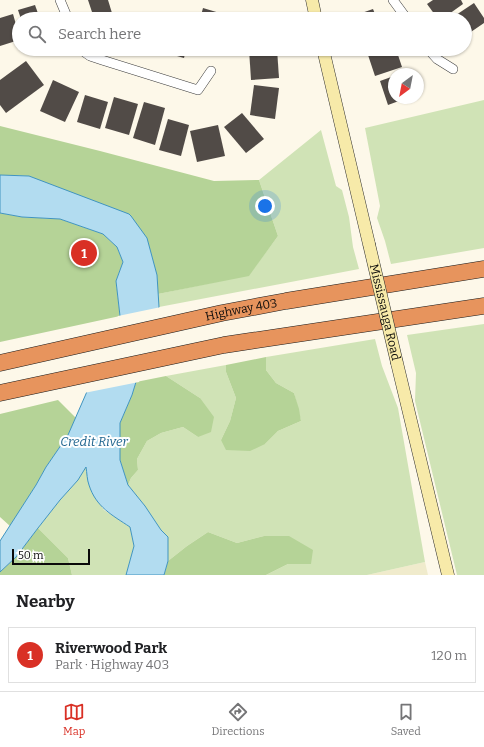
<!DOCTYPE html>
<meta charset="utf-8">
<style>
body{margin:0;font-family:Bitter,serif;background:#f2f2f2;color:#202124}
.compass{position:absolute;left:388px;top:68px;width:36px;height:36px;border-radius:50%;background:#fff;box-shadow:0 1px 3px #0004;rotate:212deg}
.scale{position:absolute;left:12px;bottom:10px;width:78px;box-sizing:border-box;padding-left:4px;border:2px solid #0a0a0a;border-top:0;font-size:11px;line-height:14px;white-space:nowrap;color:#0a0a0a;-webkit-text-stroke:3px #fff;paint-order:stroke}
.you{position:absolute;left:265px;top:206px;width:14px;height:14px;margin:-10px;border:3px solid #fff;border-radius:50%;background:#1a73e8;box-shadow:0 0 0 6px #1a73e833}
.badge{display:grid;place-items:center;width:26px;height:26px;border-radius:50%;background:#d93025;color:#fff;font-size:13px;font-weight:700}
.pin{position:absolute;translate:-50% -50%;border:2px solid #fff;box-shadow:0 1px 4px #0006}
.list{margin:0;padding:0;list-style:none}
h2{display:flex;justify-content:space-between;align-items:center;height:52px;margin:0;padding:0 16px;font-size:17px}
h2 small{font-size:13px;font-weight:400;color:#757577}
.list li{display:grid;grid-template-columns:26px 1fr auto;gap:12px;align-items:center;box-sizing:border-box;height:56px;margin:0 8px 8px;padding:0 8px;border:1px solid #e0e0e0;border-radius:0px}
.list b{display:block;font-size:15px;white-space:nowrap}
.list p{margin:0;font-size:13px;white-space:nowrap;color:#757577}
.list em{font-size:13px;font-style:normal;color:#757577}
.icon{flex:none;width:22px;height:22px;fill:none;stroke:currentColor;stroke-width:2;stroke-linecap:round;stroke-linejoin:round}
.map{position:relative;flex:none;width:484px;height:575px;overflow:hidden}
.search{position:absolute;background:#fff;box-shadow:0 1px 3px #0004;left:12px;right:12px;top:12px;height:44px;display:flex;align-items:center;gap:10px;box-sizing:border-box;padding:0 14px;border-radius:22px;color:#757577;font-size:15px}
.sheet{height:116px;background:#fff}
nav{display:flex;justify-content:space-around;align-items:center;box-sizing:border-box;height:56px;border-top:1px solid #e0e0e0;background:#fff;font-size:11px;color:#757577}
nav a{display:grid;justify-items:center;gap:2px}
nav .on{color:#d93025}
.map>svg:first-child{display:block}
.farmland{fill:#f0ebcc}
.green{fill:#d0e3b6}
.forest{fill:#b5d397}
.water{fill:#b2dcf0;stroke:#4094c0}
.pier{fill:#fdf8e9}
.building{fill:#514b47}
.lines{fill:none;stroke-linecap:round;stroke-linejoin:round}
.minor-casing{stroke:#3d3d3d;stroke-width:10}
.secondary-casing{stroke:#2c2c2c;stroke-width:13}
.motorway-casing{stroke:#1b1b1b;stroke-width:17}
.minor{stroke:#fff;stroke-width:9}
.secondary{stroke:#f7eaa9;stroke-width:12}
.motorway{stroke:#e7945d;stroke-width:16}
.secondary-bridge-casing{stroke:#2c2c2c;stroke-width:13;stroke-linecap:butt}
.secondary-bridge{stroke:#f7eaa9;stroke-width:12}
.labels{text-anchor:middle;stroke-width:4;stroke-linejoin:round;paint-order:stroke}
.street-label{font-size:12px;fill:#0a0a0a;stroke:#fff}
.water-label{font-size:13px;font-style:italic;fill:#20658f;stroke:#fff}
</style>
<div class="map">
<svg width="484" height="575" viewBox="0 0 484 575">
<rect width="100%" height="100%" fill="#fdf8e9"/>
<path class="farmland" d="M425,562L428,575H367Z"/>
<g class="green">
<path d="M484,100V248L391,264L385,241L377,218L380,206L365,128Z"/>
<path d="M321,130L336,186L342,190L349,217L353,247L359,269L159,307L158,294L249,275L278,236L259,180Z"/>
<path d="M484,324V575H457L415,401L416,373L407,335Z"/>
<path d="M375,339L382,366L398,408L425,562L367,575H266L288,564H311L264,536L237,543L208,532L187,546L168,561V537L161,530L145,506L128,485L131,478L138,470L137,459L147,441L161,433L183,427L198,437L200,398L166,376L226,365V372L236,398L230,421L221,440L265,444L278,431L301,421L294,393L276,383L266,370V357Z"/>
<path d="M86,466L89,485L104,510L130,527L134,546L126,575H72L68,558L38,528L60,500L78,480Z"/>
</g>
<g class="forest">
<path d="M0,126L100,151L214,181L259,180L278,236L249,276L158,294L157,275L29,176L0,175Z"/>
<path d="M0,213L22,217L60,219L103,234L117,247L123,262L116,281L120,316L0,342Z"/>
<path d="M266,357V370L276,383L294,393L299,409L301,421L278,431L265,444L250,451L226,450L221,440L230,421L236,398L226,372V365Z"/>
<path d="M166,376L200,398L214,417L211,432L198,437L183,427L161,433L147,441L137,459L138,470L131,478L128,485L120,460V423L132,395L136,382Z"/>
<path d="M58,400L76,418L68,435L46,467L36,485L10,526L0,517V414Z"/>
<path d="M38,528L68,558L72,575H0V572L16,557Z"/>
<path d="M208,532L237,543L264,536H289L313,550L311,564H288L266,575H164L168,561L187,546Z"/>
</g>
<path class="water" d="M0,175L29,176L129,214L131,216L147,238L157,275L159,307L132,395L120,423V460L128,485L145,506L161,530L168,537V561L164,575H126L134,546L130,527C112,515 96,507 89,485C87,480 87,473 86,467L78,480L60,500L38,528L16,557L0,572V541L36,485L46,467L68,435L120,316L116,281L123,262L117,247L103,234L60,219L22,217L0,213Z"/>
<path class="pier" d="M161,307L139,382L84,393L118,316Z"/>
<g class="building">
<path d="M88,0H108L112,13L94,18Z"/>
<path d="M433,0H461L463,4L442,19H438L427,4Z"/>
<path d="M474,3L484,18V23L465,36V19H450Z"/>
<path d="M35,5L40,19H21L18,10Z"/>
<path d="M203,8L223,14L222,19H200Z"/>
<path d="M373,9L377,19H354L353,16Z"/>
<path d="M13,14L19,35V40L0,46V18Z"/>
<path d="M164,49H186L184,58L163,52Z"/>
<path d="M249,49H277L279,78L251,80Z"/>
<path d="M377,49H396L402,67L375,76L367,52Z"/>
<path d="M26,61L44,85L6,113L0,105V80Z"/>
<path d="M394,76V98H407L388,105L380,81Z"/>
<path d="M53,80L79,92L65,122L40,111Z"/>
<path d="M254,85L279,88L275,119L250,115Z"/>
<path d="M85,95L108,102L100,129L77,122Z"/>
<path d="M114,97L138,104L129,135L105,128Z"/>
<path d="M144,102L165,108L155,145L133,138Z"/>
<path d="M242,113L264,139L246,153L224,127Z"/>
<path d="M168,119L189,125L181,156L159,150Z"/>
<path d="M218,125L225,156L197,162L190,131Z"/>
</g>
<g class="lines">
<g class="minor-casing">
<g id="minor">
<path d="M60,0L68,19"/>
<path d="M393,0L407,19"/>
<path d="M80,49L90,56L102,60L198,90L211,71"/>
<path d="M428,49L437,59L453,69"/>
</g>
</g>
<g class="secondary-casing">
<g id="secondary">
<path d="M312,0L316,19"/>
<path d="M323,49L369,244"/>
<path d="M397,363L448,575"/>
</g>
</g>
<g class="motorway-casing">
<g id="motorway">
<path id="s1" d="M0,363L222,313L286,301L484,269"/>
<path d="M0,393L224,345L484,306"/>
</g>
</g>
<use href="#minor" class="minor"/>
<use href="#secondary" class="secondary"/>
<use href="#motorway" class="motorway"/>
<g class="secondary-bridge-casing">
<g id="secondary-bridge">
<path id="s2" d="M369,244L397,363"/>
</g>
</g>
<use href="#secondary-bridge" class="secondary-bridge"/>
</g>
<g class="labels">
<g class="street-label">
<text dy="4" stroke="none"><textPath href="#s1" startOffset="247">Highway 403</textPath></text>
<text dy="4" stroke="none"><textPath href="#s2" startOffset="70">Mississauga Road</textPath></text>
</g>
<g class="water-label">
<text x="94" y="446">Credit River</text>
</g>
</g>
</svg>
<svg class="compass" viewBox="-18 -18 36 36"><path d="M0-13l5 13h-10z" fill="#e53935"/><path d="M0 13l5-13h-10z" fill="#757577"/></svg>
<div class="scale">50 m</div>
<div class="you"></div>
<div class="pin badge" style="left:84px;top:253px">1</div>
<div class="search"><svg class="icon" aria-label="search" viewBox="0 0 24 24"><circle cx="10" cy="10" r="6"/><path d="M15 15l6 6"/></svg>Search here</div>
</div>
<section class="sheet">
<h2>Nearby<small></small></h2>
<ul class="list">
<li><span class="badge">1</span><div><b>Riverwood Park</b><p>Park · Highway 403</p></div><em>120 m</em></li>
</ul>
</section>
<nav>
<a class="on"><svg class="icon" aria-label="map" viewBox="0 0 24 24"><path d="M3 6l6-2 6 2 6-2v14l-6 2-6-2-6 2zM9 4v14M15 6v14"/></svg>Map</a>
<a><svg class="icon" aria-label="directions" viewBox="0 0 24 24"><path d="M12 3l9 9-9 9-9-9zM9 14v-3h6M13 9l2 2-2 2"/></svg>Directions</a>
<a><svg class="icon" aria-label="saved" viewBox="0 0 24 24"><path d="M7 4h10v16l-5-4-5 4z"/></svg>Saved</a>
</nav>
